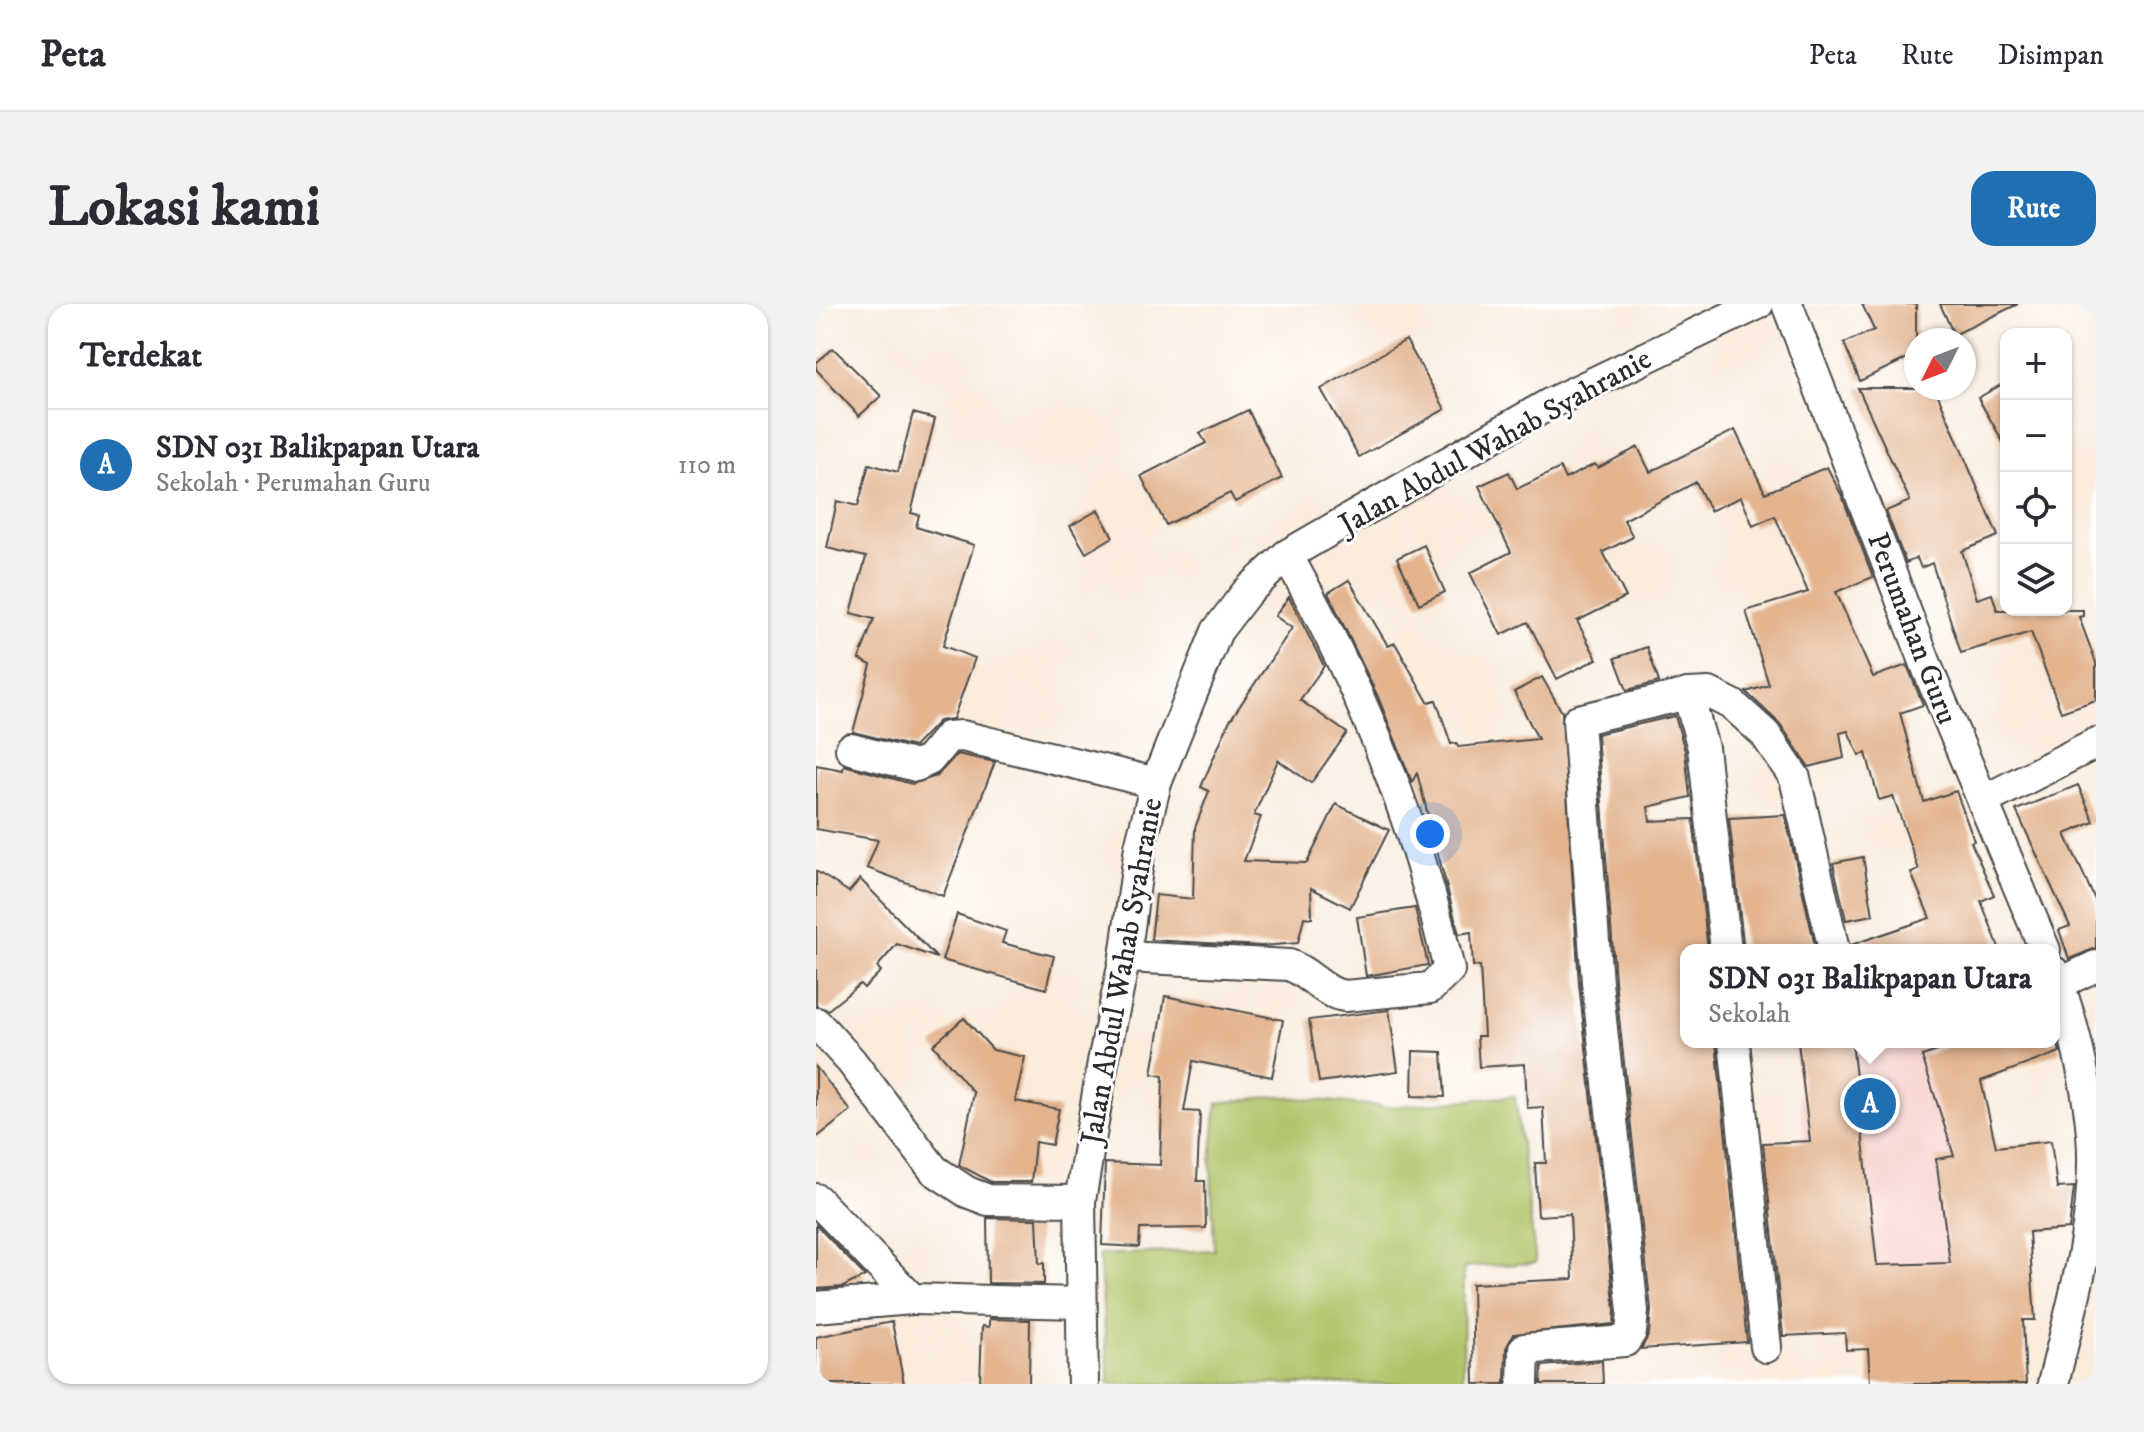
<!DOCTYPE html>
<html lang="id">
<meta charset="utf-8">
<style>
body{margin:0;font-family:"IM FELL DW Pica",serif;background:#f2f2f3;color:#2b2b33}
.controls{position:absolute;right:24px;top:24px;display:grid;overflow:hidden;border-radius:16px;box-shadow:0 2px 6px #0004}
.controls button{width:72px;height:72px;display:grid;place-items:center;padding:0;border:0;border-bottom:2px solid #e1e1e2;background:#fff;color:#2b2b33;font:40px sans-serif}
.compass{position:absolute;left:1088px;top:24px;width:72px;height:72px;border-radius:50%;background:#fff;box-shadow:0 2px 6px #0004;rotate:228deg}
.you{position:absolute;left:614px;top:530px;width:28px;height:28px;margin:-20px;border:6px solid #fff;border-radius:50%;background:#1a73e8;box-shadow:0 0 0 12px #1a73e833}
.badge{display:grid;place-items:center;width:52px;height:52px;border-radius:50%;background:#1f6fb2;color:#fff;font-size:26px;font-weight:700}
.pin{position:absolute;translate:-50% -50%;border:4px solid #fff;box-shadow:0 2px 8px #0006}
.popup{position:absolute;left:864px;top:640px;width:380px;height:104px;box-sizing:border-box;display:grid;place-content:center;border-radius:16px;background:#fff;filter:drop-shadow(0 2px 6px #0005);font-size:26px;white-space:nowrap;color:#7c7c81}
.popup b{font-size:30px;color:#2b2b33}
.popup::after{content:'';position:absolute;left:50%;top:100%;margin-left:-16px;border:16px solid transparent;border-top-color:#fff}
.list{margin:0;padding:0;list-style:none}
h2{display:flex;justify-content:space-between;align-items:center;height:104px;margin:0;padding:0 32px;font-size:34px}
h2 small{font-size:26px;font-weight:400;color:#7c7c81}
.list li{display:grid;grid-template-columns:52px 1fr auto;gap:24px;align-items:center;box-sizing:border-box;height:112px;padding:0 32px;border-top:2px solid #e1e1e2}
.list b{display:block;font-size:30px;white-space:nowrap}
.list p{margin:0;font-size:26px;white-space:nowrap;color:#7c7c81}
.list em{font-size:26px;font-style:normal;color:#7c7c81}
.icon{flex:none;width:44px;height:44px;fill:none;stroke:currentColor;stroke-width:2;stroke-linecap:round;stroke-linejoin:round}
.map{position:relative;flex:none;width:1280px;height:1080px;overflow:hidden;border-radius:24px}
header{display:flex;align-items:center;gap:48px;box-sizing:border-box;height:112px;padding:0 40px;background:#fff;border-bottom:2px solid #e1e1e2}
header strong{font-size:38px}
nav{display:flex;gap:44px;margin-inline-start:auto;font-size:28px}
.intro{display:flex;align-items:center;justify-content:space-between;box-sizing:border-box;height:192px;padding:0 48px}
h1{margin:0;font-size:56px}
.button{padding:20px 36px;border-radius:24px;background:#1f6fb2;color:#fff;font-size:28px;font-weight:700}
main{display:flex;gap:48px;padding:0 48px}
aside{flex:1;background:#fff;border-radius:24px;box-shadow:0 2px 6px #0004}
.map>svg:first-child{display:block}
.built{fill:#f7d0ca}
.green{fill:#afc265;stroke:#6d7648;stroke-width:2}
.building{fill:#e3b48e}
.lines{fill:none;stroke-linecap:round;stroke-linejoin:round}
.street-casing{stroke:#4a4846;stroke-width:34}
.street{stroke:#fff;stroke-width:30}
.labels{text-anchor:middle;stroke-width:6;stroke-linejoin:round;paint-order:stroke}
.street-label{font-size:30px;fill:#2b2b2b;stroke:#fff}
</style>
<header>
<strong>Peta</strong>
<nav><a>Peta</a><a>Rute</a><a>Disimpan</a></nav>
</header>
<div class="intro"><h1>Lokasi kami</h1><a class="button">Rute</a></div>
<main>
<aside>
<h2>Terdekat<small></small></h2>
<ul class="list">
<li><span class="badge">A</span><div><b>SDN 031 Balikpapan Utara</b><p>Sekolah · Perumahan Guru</p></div><em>110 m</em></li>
</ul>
</aside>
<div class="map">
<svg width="1280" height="1080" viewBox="0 0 1280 1080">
<rect width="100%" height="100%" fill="#fff"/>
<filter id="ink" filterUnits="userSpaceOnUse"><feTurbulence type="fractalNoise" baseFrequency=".0125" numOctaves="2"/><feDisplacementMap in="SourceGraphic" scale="16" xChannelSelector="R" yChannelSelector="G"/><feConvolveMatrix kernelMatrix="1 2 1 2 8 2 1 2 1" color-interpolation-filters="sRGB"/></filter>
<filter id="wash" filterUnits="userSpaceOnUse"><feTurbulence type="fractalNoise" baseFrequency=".006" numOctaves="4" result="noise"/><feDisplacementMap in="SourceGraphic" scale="32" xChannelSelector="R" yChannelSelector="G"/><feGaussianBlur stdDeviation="1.8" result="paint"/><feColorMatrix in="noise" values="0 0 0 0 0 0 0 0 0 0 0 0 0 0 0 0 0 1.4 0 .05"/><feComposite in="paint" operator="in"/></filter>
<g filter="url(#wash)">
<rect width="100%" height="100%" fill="#faedde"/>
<path class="built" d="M977,738H1094L1111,751L1173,954L1004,977Z"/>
<path class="green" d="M461,792L571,803L699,792L720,959L648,963L647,1080H293L283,951L398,946L395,858L401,799Z"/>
<g id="blocks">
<g class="building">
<path d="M1046,0H1100V50L1044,77L1028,39L1058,26Z"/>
<path d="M1124,0H1202L1138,31Z"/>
<path d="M590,36L629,105L543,153L505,85Z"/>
<path d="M17,44L65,92L43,112L0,65V59Z"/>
<path d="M1190,78V143L1162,94Z"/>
<path d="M1042,84H1119L1182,232L1146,247L1161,295L1176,290L1181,306H1267V312L1263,313L1280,359V396L1245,408L1215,328L1145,349L1116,259L1105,264L1101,254L1090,259L1070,207L1094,197Z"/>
<path d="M432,106L466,174L419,198L414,189L350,221L325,172L390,139L384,129Z"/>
<path d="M97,109L119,115L95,209L103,211L100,223L158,241L127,342L159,354L137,415L123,417L98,443L37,428L55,361L43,355L58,315L35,309L50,253L11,244L21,197L42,202L53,160L82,168Z"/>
<path d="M919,126L949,189L1011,163L1026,192L1057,273L1020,288L1057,373L1091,361L1107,401L1084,409L1108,498L1140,487L1158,537L1155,538L1178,591L1165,597L1184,646H1036L1035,641L1114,614L1095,569L1103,566L1077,492L1063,496L1050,449L1043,451L1032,427L1024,429L1028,454L993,463L964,420L930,388L953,381L930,307L992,288L959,212L937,222L925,193L894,207L880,178L808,216L817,233L787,248L810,293L761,317L781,355L741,375L712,318L685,331L654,269L695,248L663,182L693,168L701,185L744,164L749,175L779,160L782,164L822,143L834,168Z"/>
<path d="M282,206L297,233L270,249L254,222Z"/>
<path d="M608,241L629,288L603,300L581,254Z"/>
<path d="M533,276L572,342L579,339L612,398L620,396L635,440L641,439L642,443L722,435L698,388L726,373L746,408L763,680L799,1007L798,1020L698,1030L690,1044L689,1080H658L656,980L757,975L754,910L722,912L719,859H730L727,803L711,804L709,760L663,763L661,732H668L664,662H657L655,628L643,630L601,469L596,478L562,393L512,289Z"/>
<path d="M473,293L508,362L484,396L531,429L495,479L462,456L438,511L445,513L428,557L491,559L520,500L573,526L534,604L495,584L496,614L488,613L482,639L446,642L335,636L340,591L377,595L379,524L393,487L385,483L413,418L476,324L459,312Z"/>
<path d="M831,343L843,378L811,386L799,354Z"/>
<path d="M859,412L869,447L874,493L832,503L834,517L877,515L892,646H870V738H900L931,1038L825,1045L833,1030L835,1005L799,677L781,430Z"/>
<path d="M141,450L179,458L127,592L51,564L62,536L0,525V461L27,466L28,461L96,480L121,472Z"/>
<path d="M1262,481L1278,518L1249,530L1280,598V644L1253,655L1243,626L1254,622L1200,506Z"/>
<path d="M969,511L1000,646H928L913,514Z"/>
<path d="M1047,553L1057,611L1030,616L1017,559Z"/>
<path d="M0,567L33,588L44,575L121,654L81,640L61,663L65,667L48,684L44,680L12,706L0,702Z"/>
<path d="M599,604L612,661L550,672L541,613Z"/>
<path d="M141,610L190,627L186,639L238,652L230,685L126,656Z"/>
<path d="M349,692L467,716L456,773L377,757L368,807L384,808L381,877H389L390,924L324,925L323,943L286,941L289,859L344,861L347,772L336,770Z"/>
<path d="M573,706L582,767L503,778L493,716Z"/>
<path d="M148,714L177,746L209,753L199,797L243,805L236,841L219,838L215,878H175L143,861L158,789L117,741Z"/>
<path d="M982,738H1036L1061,961L1134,959L1120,855L1138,852L1106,752L1150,738H1241L1244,748L1165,777L1180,843L1235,837L1241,884L1258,883L1253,925L1213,928L1219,1016H1207L1210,1080H1054L1052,1045L1030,1046L1029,1029L967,1032L947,839L994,837Z"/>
<path d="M597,747L626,748L629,793L596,792Z"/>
<path d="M0,763L35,807L0,834Z"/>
<path d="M171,914L221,915L223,960L228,959V980L172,979Z"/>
<path d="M0,921L49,972L27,983L0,985Z"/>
<path d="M173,1015L214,1016L213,1080H164L166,1022L173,1023Z"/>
<path d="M76,1018L88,1080H0V1033Z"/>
<path d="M786,1057L787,1080H725L726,1062Z"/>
</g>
</g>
</g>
<g filter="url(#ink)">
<use href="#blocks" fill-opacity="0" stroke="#4a4846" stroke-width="2"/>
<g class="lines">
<g class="street-casing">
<g id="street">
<path d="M971,0L1115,373L1229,646"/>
<path d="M35,445L100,462L113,456L132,433L146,432L340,479"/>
<path d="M1167,497L1280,439"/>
<path d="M910,646L887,444L872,390L893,389L917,401L949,430L979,474L1018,646"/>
<path d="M309,653L473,661C494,668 508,690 529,692L614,684L633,666C601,520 544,381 471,251"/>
<path d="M1238,682L1280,662"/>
<path d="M0,719L35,757L118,866L151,888L172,896L264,897"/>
<path d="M918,738L950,1043"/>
<path d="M0,895L96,995L264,999"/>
<path d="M0,1003L96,995"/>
<path d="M267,1080L264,897L287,758L309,653L324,543L340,479L401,327L431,288L471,251L735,99L942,0"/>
<path d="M707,1080L708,1045L809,1037L815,1028L817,1007L781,679L762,416L872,390"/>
<path d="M1237,1080C1254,1008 1277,933 1277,858C1278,805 1258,717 1238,668"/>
</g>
</g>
<use href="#street" class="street"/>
</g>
</g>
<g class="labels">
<g class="street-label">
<text transform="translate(679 137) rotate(-29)" y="10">Jalan Abdul Wahab Syahranie</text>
<text transform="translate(1097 324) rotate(69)" y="10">Perumahan Guru</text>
<text transform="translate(305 667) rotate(-80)" y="10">Jalan Abdul Wahab Syahranie</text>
</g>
</g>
</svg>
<div class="controls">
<button>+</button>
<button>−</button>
<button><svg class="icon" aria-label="locate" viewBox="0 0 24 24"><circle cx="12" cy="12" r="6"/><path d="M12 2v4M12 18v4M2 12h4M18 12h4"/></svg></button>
<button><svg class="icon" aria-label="layers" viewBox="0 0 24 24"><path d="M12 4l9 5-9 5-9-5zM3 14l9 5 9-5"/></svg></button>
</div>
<svg class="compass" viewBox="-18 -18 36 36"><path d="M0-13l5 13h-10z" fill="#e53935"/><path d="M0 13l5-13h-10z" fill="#7c7c81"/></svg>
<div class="you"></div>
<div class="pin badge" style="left:1054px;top:800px">A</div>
<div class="popup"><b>SDN 031 Balikpapan Utara</b>Sekolah</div>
</div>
</main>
